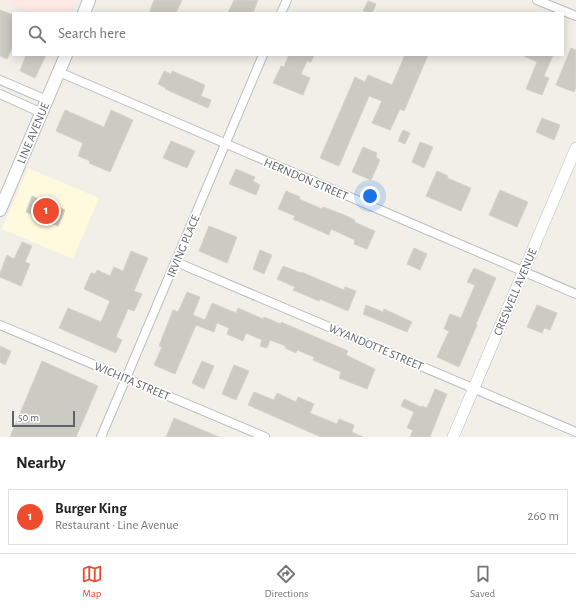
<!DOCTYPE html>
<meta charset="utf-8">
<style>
body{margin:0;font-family:"Alegreya Sans",sans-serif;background:#f6f6f6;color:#202124}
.scale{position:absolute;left:12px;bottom:10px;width:63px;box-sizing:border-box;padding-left:4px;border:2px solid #5e6268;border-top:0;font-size:11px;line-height:14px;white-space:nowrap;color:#5e6268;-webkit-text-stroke:3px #fff;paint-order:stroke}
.you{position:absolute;left:370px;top:196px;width:14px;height:14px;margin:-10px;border:3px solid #fff;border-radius:50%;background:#1a73e8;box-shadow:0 0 0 6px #1a73e833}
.badge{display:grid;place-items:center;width:26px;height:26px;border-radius:50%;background:#ef4b2f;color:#fff;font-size:13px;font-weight:700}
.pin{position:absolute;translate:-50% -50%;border:2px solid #fff;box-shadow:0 1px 4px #0006}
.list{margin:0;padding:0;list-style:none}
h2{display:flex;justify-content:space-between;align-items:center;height:52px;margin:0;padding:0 16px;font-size:17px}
h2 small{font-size:13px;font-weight:400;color:#757577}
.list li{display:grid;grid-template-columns:26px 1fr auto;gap:12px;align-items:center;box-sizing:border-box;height:56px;margin:0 8px 8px;padding:0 8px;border:1px solid #e0e0e0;border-radius:0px}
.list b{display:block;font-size:15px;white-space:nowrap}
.list p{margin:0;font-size:13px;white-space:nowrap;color:#757577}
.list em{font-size:13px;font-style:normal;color:#757577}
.icon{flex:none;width:22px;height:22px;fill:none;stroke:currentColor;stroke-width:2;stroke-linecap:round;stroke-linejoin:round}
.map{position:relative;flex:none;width:576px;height:437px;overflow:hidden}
.search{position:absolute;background:#fff;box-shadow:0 2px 10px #0003;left:12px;right:12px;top:12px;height:44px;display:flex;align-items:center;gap:10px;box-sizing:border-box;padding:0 14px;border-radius:0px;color:#757577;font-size:15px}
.sheet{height:116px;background:#fff}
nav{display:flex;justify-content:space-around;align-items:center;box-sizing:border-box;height:56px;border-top:1px solid #e0e0e0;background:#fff;font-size:11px;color:#757577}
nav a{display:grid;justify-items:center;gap:2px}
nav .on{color:#ef4b2f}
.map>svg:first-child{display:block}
.commercial{fill:#fffade}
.medical{fill:#fde8e5}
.building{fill:#cccbc3;stroke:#d6d2c5}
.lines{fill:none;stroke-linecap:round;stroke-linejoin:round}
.minor-casing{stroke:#b9bcc1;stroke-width:10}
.tertiary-casing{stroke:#b9bcc1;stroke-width:12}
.secondary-casing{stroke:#babdc3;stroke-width:14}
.minor{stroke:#fff;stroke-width:8}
.tertiary{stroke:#fff;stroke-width:11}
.secondary{stroke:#fff;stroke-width:12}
.labels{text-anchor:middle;stroke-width:3.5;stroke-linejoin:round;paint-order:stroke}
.street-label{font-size:12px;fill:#5e6268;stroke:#fff}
</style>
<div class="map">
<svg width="576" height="437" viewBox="0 0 576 437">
<rect width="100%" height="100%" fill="#f1efe7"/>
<path class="commercial" d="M28,168L99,198L73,259L2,229Z"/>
<path class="medical" d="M2,0H77L71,13H32Z"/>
<g class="building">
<path d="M154,0H182L176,13H149Z"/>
<path d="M234,0H258L253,13H228Z"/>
<path d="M368,1L376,4L372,13L363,11Z"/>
<path d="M0,10L13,15V46L7,59L0,56Z"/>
<path d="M571,48L576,50V87L574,92L556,85Z"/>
<path d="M26,55H46L35,78L20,71Z"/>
<path d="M289,55H314L311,62L307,61L301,74L310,78L303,95L273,83L281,66L284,67Z"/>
<path d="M405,55H428L404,111L400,109L390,130L372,123L382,101L369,96L339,166L320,158L355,77L365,82L368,75L392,85Z"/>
<path d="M522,55H553L544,76L549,78L542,95L526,89L537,62Z"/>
<path d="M164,71L171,74L172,71L205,85L201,96L211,100L208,108L165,89L166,88L158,84Z"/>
<path d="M65,110L104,127L111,110L133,120L110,172L89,163L90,161L78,156L83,143L56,131Z"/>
<path d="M542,118L560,125L554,140L536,132Z"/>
<path d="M403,130L410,133L405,144L398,141Z"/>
<path d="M171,141L195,151L187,168L163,158Z"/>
<path d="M420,142L433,147L424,168L412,162Z"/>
<path d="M363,147L377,153L376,157L380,160L371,180L352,172Z"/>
<path d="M236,169L255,177L253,181L260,185L256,195L229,184Z"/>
<path d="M437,171L448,176L447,178L471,188L461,211L426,196Z"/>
<path d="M500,190L528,202L517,227L489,215Z"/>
<path d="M286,191L300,197L299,199L322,209L323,207L342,214L355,220L354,222L375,231L367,249L354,244L355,240L331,229L329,235L293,219L295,216L278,209Z"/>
<path d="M32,196L48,203L50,198L56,201L54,205L65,210L58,226L26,212Z"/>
<path d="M209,226L237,237L227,263L199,251Z"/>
<path d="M22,242L32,246L25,262L30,264L21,286L0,277V273L7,255L14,259Z"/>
<path d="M414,248L427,254L420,270L407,264Z"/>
<path d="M260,250L272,255L264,274L253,269Z"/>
<path d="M131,251L148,258L134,291L142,294L134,311L128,309L116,337L122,340L116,353L59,328L68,308L101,322L110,301L84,289L91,273L95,274L97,270L110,276L114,267L123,271Z"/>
<path d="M283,266L301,273V272L344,290L345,287L356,291L348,311L320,299L319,301L293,290L295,287L277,279Z"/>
<path d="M474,268L496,278L476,324L477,325L459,367L437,357L449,331L444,329L450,314L461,318L475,285L467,282Z"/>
<path d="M187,292L200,297L193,315L205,320L212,303L236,313L238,308L263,319L264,317L281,324V322L348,351L346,355L375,369L367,389L339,378L341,372L313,360L314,357L297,350L296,353L285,348L286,346L270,340L267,348L260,346L262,340L246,333L243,341L227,334L229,328L217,323L214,332L196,325L175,374L154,365L162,347L159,346L173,310L178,312Z"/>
<path d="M366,305L383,312L384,309L412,322L407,332L363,314Z"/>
<path d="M537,305L557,313L550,330L544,328L542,333L527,327Z"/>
<path d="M0,346L11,351L5,365L0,362Z"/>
<path d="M42,361L98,386L76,437H10Z"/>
<path d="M202,361L214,366L204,389L192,383Z"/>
<path d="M234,365L249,371L236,400L222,394Z"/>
<path d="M435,389L447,394L430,437H410L413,430L407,428L414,412L401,406L404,399L421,407L422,406L427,408Z"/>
<path d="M254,392L274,400L277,393L296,402L298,397L314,404L310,413L337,424L339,419L354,425L352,432L363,437H321L314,434L248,405Z"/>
<path d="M174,418L188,424L219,437H166Z"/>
</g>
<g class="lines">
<g class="minor-casing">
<g id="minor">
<path d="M537,0L576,16"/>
<path d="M281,13L287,0"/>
<path d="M59,72L576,294"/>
<path d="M0,80L47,100"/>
<path d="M0,94L42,113"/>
<path d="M176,262L576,432"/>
<path d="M0,325L265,437"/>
<path d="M101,437L263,55"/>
</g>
</g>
<g class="tertiary-casing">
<path id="tertiary" d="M453,437L576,148"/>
</g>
<g class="secondary-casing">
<g id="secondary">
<path d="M84,13L89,0"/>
<path d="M0,210L66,55"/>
</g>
</g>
<use href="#minor" class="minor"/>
<use href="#tertiary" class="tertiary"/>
<use href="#secondary" class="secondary"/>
</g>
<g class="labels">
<g class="street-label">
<text transform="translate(33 133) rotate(-67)" y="4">LINE AVENUE</text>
<text transform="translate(306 179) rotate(23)" y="4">HERNDON STREET</text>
<text transform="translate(183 246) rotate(-67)" y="4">IRVING PLACE</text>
<text transform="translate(515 292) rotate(-67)" y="4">CRESWELL AVENUE</text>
<text transform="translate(376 347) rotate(23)" y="4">WYANDOTTE STREET</text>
<text transform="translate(132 381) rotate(23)" y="4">WICHITA STREET</text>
</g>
</g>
</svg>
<div class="scale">50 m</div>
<div class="you"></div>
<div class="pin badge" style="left:46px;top:211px">1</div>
<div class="search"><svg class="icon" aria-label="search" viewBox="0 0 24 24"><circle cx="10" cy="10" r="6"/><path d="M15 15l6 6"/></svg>Search here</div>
</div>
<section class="sheet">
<h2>Nearby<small></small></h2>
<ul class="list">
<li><span class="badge">1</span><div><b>Burger King</b><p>Restaurant · Line Avenue</p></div><em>260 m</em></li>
</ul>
</section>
<nav>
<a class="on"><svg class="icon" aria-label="map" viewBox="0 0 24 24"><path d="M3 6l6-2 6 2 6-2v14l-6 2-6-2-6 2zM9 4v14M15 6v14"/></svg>Map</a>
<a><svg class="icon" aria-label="directions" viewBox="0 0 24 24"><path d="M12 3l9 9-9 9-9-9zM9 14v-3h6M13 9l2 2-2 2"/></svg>Directions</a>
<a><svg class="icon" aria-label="saved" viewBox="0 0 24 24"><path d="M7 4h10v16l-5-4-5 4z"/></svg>Saved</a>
</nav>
